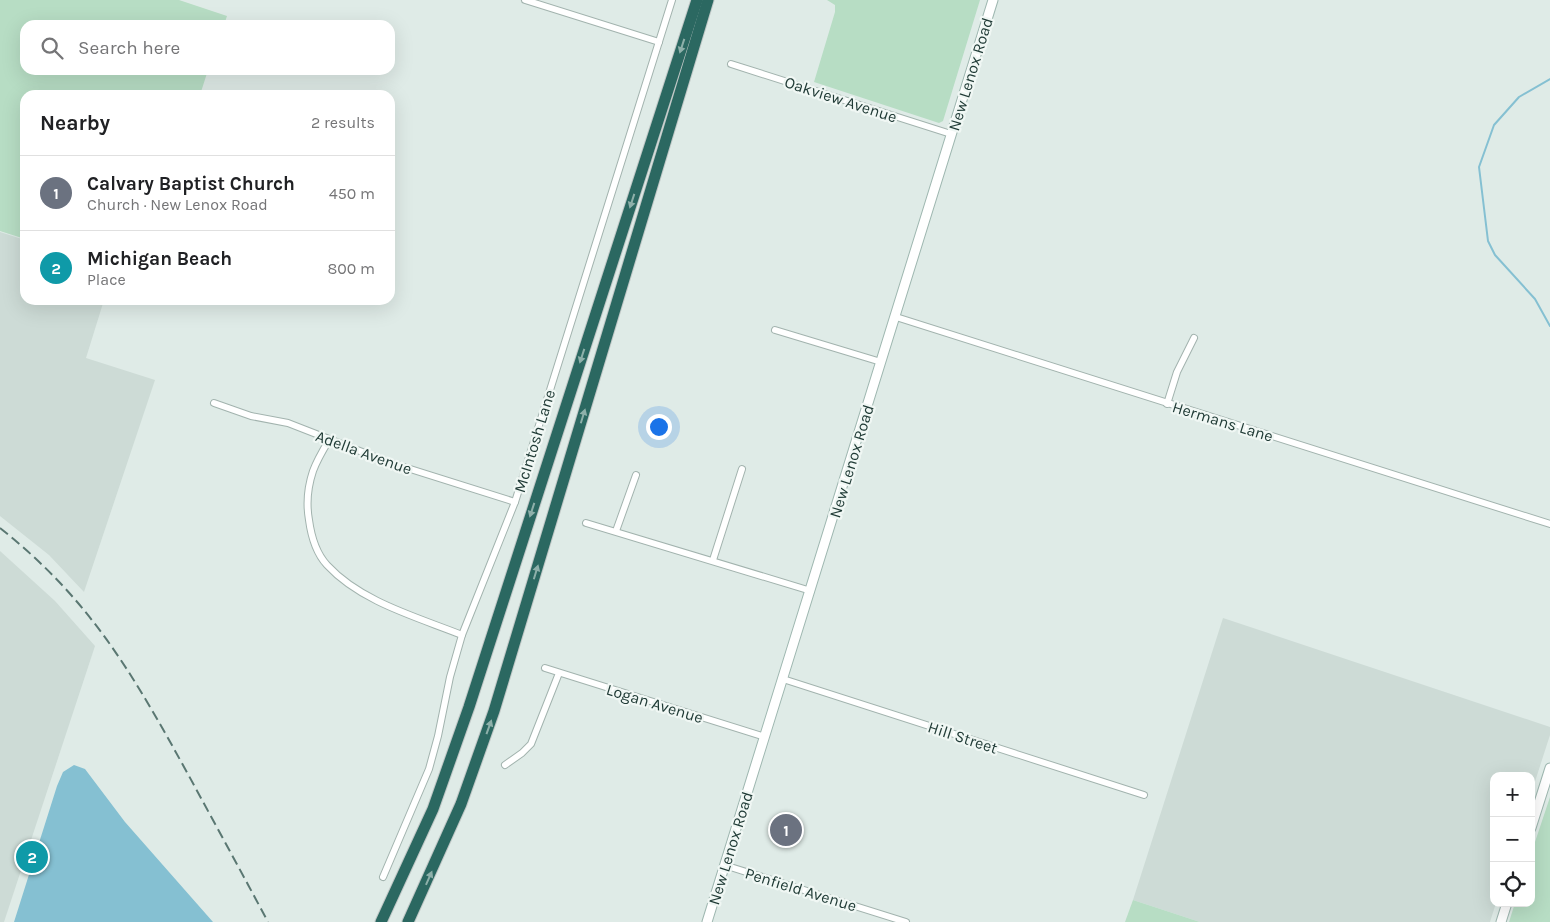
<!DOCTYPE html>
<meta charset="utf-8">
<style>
body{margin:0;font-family:Karla,sans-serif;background:#f6f6f6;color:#202124}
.controls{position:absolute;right:15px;bottom:15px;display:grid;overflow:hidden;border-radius:10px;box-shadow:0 5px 20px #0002}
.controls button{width:45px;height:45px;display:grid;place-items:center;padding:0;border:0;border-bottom:1px solid #e0e0e0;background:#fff;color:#202124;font:25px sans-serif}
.you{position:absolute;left:658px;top:426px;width:18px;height:18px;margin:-12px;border:4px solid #fff;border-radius:50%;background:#1a73e8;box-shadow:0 0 0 8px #1a73e833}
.badge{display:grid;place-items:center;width:32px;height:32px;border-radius:50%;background:#804f39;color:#fff;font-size:16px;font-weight:700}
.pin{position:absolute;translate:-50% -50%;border:2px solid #fff;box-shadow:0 1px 5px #0006}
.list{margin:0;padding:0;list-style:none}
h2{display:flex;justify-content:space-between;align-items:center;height:65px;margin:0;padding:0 20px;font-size:21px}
h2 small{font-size:16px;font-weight:400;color:#757577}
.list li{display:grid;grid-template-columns:32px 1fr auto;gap:15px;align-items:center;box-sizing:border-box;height:75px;padding:0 20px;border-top:1px solid #e0e0e0}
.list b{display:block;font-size:19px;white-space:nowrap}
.list p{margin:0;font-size:16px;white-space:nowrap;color:#757577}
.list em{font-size:16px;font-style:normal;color:#757577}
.icon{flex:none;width:28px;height:28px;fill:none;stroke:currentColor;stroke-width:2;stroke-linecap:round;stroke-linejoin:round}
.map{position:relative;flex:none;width:1550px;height:922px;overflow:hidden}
.search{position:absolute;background:#fff;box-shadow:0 5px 20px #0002;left:20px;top:20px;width:375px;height:55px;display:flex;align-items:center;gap:12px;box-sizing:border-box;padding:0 18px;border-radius:15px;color:#757577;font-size:19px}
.panel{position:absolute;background:#fff;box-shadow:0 5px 20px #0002;left:20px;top:90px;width:375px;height:215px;border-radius:15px}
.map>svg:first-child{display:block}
.built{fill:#cddbd6}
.green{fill:#b7ddc4}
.water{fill:#85c0d2}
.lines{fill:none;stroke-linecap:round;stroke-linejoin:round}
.stream{stroke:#85c0d2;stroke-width:2}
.street-casing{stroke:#a2b3ae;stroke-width:8}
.secondary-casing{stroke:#9eb7b0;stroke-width:11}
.highway-casing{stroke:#c1c8c7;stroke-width:13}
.street{stroke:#fff;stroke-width:6}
.secondary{stroke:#fff;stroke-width:9}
.highway{stroke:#2b6861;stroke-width:11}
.rail{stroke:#5a7772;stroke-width:2;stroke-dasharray:10 5;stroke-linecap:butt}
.oneway{fill:#8eb0aa}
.labels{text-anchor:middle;stroke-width:4.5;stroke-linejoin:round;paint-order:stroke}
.street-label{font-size:16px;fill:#203b36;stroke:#f0f7f4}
</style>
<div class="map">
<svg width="1550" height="922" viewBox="0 0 1550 922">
<rect width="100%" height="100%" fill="#dfebe7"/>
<g class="built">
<path d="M0,232L25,240V300H104L86,358L155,380L84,592L49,555L0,516Z"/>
<path d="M0,551L55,601L95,646L4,922H0Z"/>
<path d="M1223,618L1550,727V735L1531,794V776H1494V903H1496L1490,922H1200L1133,900Z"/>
</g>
<g class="green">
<path d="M0,0H179L227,16L224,25H25V70H208L200,95H25V239L0,231Z"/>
<path d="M827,0H980L943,121L939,123L814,82L835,12V5Z"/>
<path d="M1550,797V922H1509L1515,903H1531V854Z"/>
<path d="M1133,900L1200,922H1125Z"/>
</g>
<path class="water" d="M74,765L85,769L125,822L213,922H14L57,786L63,772Z"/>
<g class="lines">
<path class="stream" d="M1550,79L1519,97L1494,125L1479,167L1488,241L1495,255L1535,299L1550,326"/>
<g class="street-casing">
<g id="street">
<path d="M525,0L659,42"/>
<path d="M731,64L951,134"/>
<path d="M896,317L1550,524"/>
<path d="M775,330L881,362"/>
<path d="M214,403L251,416L288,423L388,462L515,502"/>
<path d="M1167,404L1177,372L1194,338"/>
<path d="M329,440C323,450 317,460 313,471C308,486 306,503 309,520C311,535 316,553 327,565C361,602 417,617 462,635"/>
<path d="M586,523L811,591"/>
<path d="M616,531L636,475"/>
<path d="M713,560L742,469"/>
<path d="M545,668L765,737"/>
<path d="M783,679L1144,795"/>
<path d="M505,765L522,753L531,744L559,673"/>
<path d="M724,865L906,922"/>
<path d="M383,877L429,769L438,736L450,677L462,635L515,502L672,0"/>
</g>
</g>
<g class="secondary-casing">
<g id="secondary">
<path d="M1531,828L1550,768"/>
<path d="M707,922L993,0"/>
<path d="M1501,922L1507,903"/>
</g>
</g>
<g class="highway-casing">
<g id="highway">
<path d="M381,922L433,809L469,707L697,0"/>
<path d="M408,922L461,804L494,711L708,0"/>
</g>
</g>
<use href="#street" class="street"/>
<use href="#secondary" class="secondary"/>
<use href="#highway" class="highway"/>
<path class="rail" d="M0,528C91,600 134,676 189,776C215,824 242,873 268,922"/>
</g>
<defs><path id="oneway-solid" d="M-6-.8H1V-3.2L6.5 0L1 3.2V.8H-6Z" transform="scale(1.25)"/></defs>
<g class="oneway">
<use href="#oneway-solid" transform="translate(682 46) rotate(108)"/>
<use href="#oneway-solid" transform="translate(632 201) rotate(108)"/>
<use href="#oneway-solid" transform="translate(582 356) rotate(108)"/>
<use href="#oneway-solid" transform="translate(583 416) rotate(-73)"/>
<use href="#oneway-solid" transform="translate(532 510) rotate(108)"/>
<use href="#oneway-solid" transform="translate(536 572) rotate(-73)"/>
<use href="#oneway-solid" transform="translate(489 727) rotate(-70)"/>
<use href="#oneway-solid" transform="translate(429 878) rotate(-66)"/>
</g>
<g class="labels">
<g class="street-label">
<text transform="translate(970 74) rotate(-73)" y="6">New Lenox Road</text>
<text transform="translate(841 99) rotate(18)" y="6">Oakview Avenue</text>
<text transform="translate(1223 421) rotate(17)" y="6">Hermans Lane</text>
<text transform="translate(534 441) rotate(-73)" y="6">McIntosh Lane</text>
<text transform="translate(364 452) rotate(20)" y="6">Adella Avenue</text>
<text transform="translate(851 461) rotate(-73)" y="6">New Lenox Road</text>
<text transform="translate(655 703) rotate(17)" y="6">Logan Avenue</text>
<text transform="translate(963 737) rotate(18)" y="6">Hill Street</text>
<text transform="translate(730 848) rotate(-73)" y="6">New Lenox Road</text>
<text transform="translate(801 889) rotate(17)" y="6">Penfield Avenue</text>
</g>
</g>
</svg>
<div class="controls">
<button>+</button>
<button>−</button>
<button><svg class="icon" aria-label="locate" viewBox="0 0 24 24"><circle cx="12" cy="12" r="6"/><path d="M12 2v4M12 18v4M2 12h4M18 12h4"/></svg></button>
</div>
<div class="you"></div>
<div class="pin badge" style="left:786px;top:830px;background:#6b7280">1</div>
<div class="pin badge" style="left:32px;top:857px;background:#0f9aa8">2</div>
<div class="search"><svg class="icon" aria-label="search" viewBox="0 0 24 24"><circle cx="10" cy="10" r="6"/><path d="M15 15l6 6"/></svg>Search here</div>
<section class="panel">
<h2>Nearby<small>2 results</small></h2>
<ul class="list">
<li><span class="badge" style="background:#6b7280">1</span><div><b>Calvary Baptist Church</b><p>Church · New Lenox Road</p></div><em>450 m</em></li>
<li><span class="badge" style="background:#0f9aa8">2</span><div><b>Michigan Beach</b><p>Place</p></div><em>800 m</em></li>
</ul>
</section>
</div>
